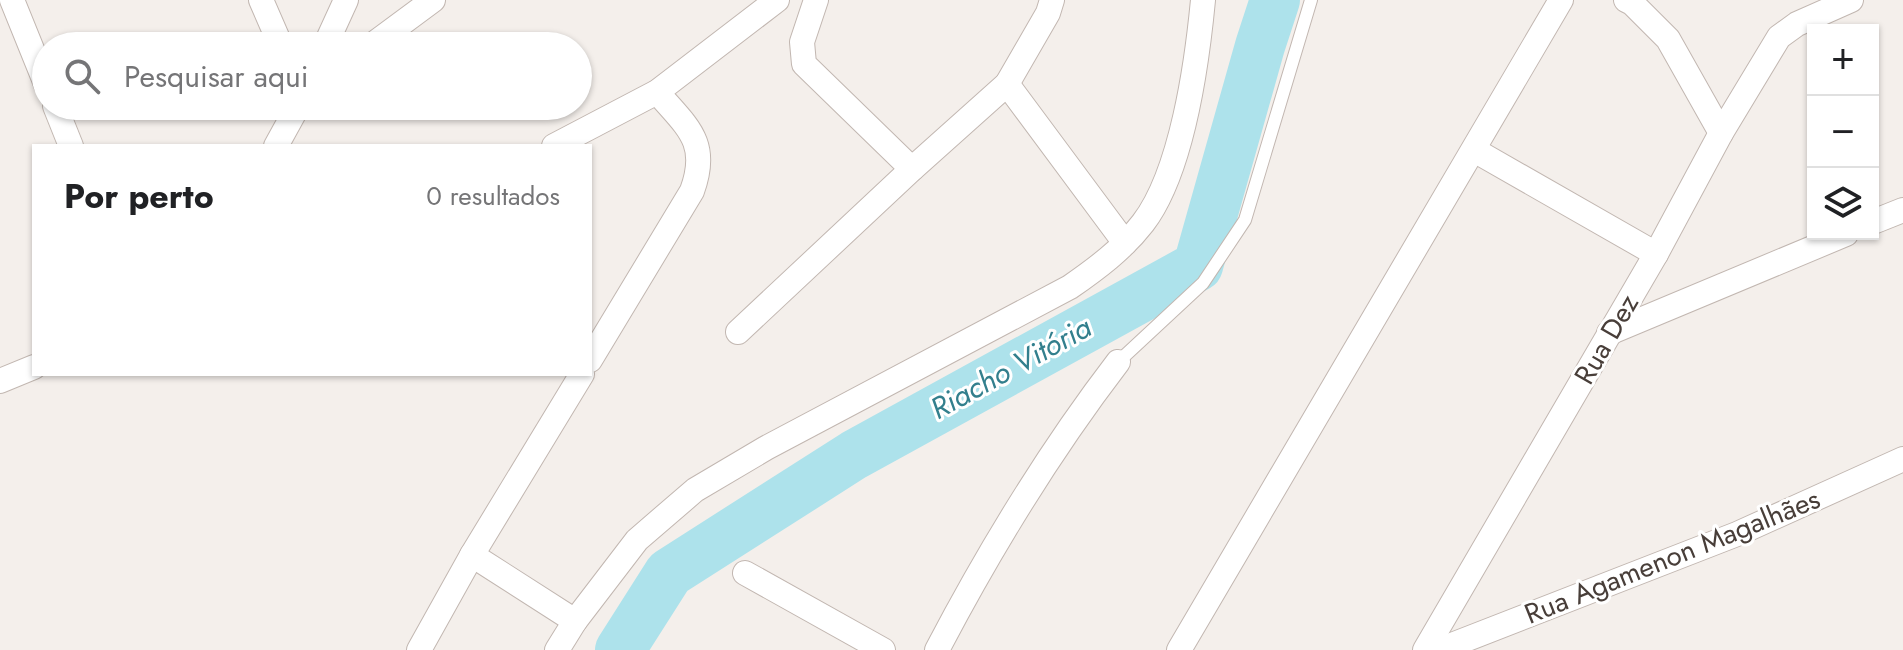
<!DOCTYPE html>
<html lang="pt">
<meta charset="utf-8">
<style>
body{margin:0;font-family:Jost,sans-serif;background:#f2f2f2;color:#202124}
.controls{position:absolute;right:24px;top:24px;display:grid;overflow:hidden;border-radius:0px;box-shadow:0 2px 6px #0004}
.controls button{width:72px;height:72px;display:grid;place-items:center;padding:0;border:0;border-bottom:2px solid #e0e0e0;background:#fff;color:#202124;font:40px sans-serif}
.list{margin:0;padding:0;list-style:none}
h2{display:flex;justify-content:space-between;align-items:center;height:104px;margin:0;padding:0 32px;font-size:34px}
h2 small{font-size:26px;font-weight:400;color:#757577}
.icon{flex:none;width:44px;height:44px;fill:none;stroke:currentColor;stroke-width:2;stroke-linecap:round;stroke-linejoin:round}
.map{position:relative;flex:none;width:1903px;height:650px;overflow:hidden}
.search{position:absolute;background:#fff;box-shadow:0 2px 6px #0004;left:32px;top:32px;width:560px;height:88px;display:flex;align-items:center;gap:20px;box-sizing:border-box;padding:0 28px;border-radius:44px;color:#757577;font-size:30px}
.panel{position:absolute;background:#fff;box-shadow:0 2px 6px #0004;left:32px;top:144px;width:560px;height:232px;border-radius:0px}
.map>svg:first-child{display:block}
.lines{fill:none;stroke-linecap:round;stroke-linejoin:round}
.river{stroke:#ade2eb;stroke-width:50}
.service-casing{stroke:#c2b7b1;stroke-width:14}
.minor-casing{stroke:#c2b7b1;stroke-width:26}
.service{stroke:#fff;stroke-width:12}
.minor{stroke:#fff;stroke-width:24}
.labels{text-anchor:middle;stroke-width:6;stroke-linejoin:round;paint-order:stroke}
.street-label{font-size:28px;fill:#483e39;stroke:#fff}
.water-label{font-size:30px;font-style:italic;fill:#327f8d;stroke:#fff}
</style>
<div class="map">
<svg width="1903" height="650" viewBox="0 0 1903 650">
<rect width="100%" height="100%" fill="#f4efeb"/>
<g class="lines">
<path class="river" d="M620,650L669,573L854,455L1198,266L1260,46L1275,0"/>
<g class="service-casing">
<path id="service" d="M1118,362L1203,283L1245,220L1311,0"/>
</g>
<g class="minor-casing">
<g id="minor">
<path d="M12,0L46,84"/>
<path d="M261,0L281,46"/>
<path d="M816,0L802,42L804,64L912,169"/>
<path d="M1626,0L1632,3L1668,39L1721,133"/>
<path d="M325,46L346,0"/>
<path d="M371,46L433,0"/>
<path d="M1007,84L1125,243"/>
<path d="M55,106L71,146"/>
<path d="M276,146L298,106"/>
<path d="M554,146L657,92L777,0"/>
<path d="M1474,150L1656,254"/>
<path d="M1873,222L1903,210"/>
<path d="M738,332L912,169L1007,84L1048,13L1052,0"/>
<path d="M1609,333L1846,234"/>
<path d="M590,360L692,191C710,142 687,127 657,92"/>
<path d="M0,381L34,367"/>
<path d="M472,555L575,621"/>
<path d="M745,573L883,650"/>
<path d="M419,650L472,555L582,374"/>
<path d="M557,650L575,621L637,540L695,490L766,448L1070,287C1096,269 1123,249 1143,223C1182,172 1197,63 1203,0"/>
<path d="M937,650C990,549 1049,452 1118,362"/>
<path d="M1179,650L1561,0"/>
<path d="M1425,650L1656,254L1721,133L1779,37L1797,24L1851,0"/>
<path d="M1439,650L1737,534L1903,459"/>
</g>
</g>
<use href="#service" class="service"/>
<use href="#minor" class="minor"/>
</g>
<g class="labels">
<g class="street-label">
<text transform="translate(1606 339) rotate(-60)" y="10">Rua Dez</text>
<text transform="translate(1672 556) rotate(-22)" y="10">Rua Agamenon Magalhães</text>
</g>
<g class="water-label">
<text transform="translate(1011 368) rotate(-29)" y="10">Riacho Vitória</text>
</g>
</g>
</svg>
<div class="controls">
<button>+</button>
<button>−</button>
<button><svg class="icon" aria-label="layers" viewBox="0 0 24 24"><path d="M12 4l9 5-9 5-9-5zM3 14l9 5 9-5"/></svg></button>
</div>
<div class="search"><svg class="icon" aria-label="search" viewBox="0 0 24 24"><circle cx="10" cy="10" r="6"/><path d="M15 15l6 6"/></svg>Pesquisar aqui</div>
<section class="panel">
<h2>Por perto<small>0 resultados</small></h2>
<ul class="list">
</ul>
</section>
</div>
